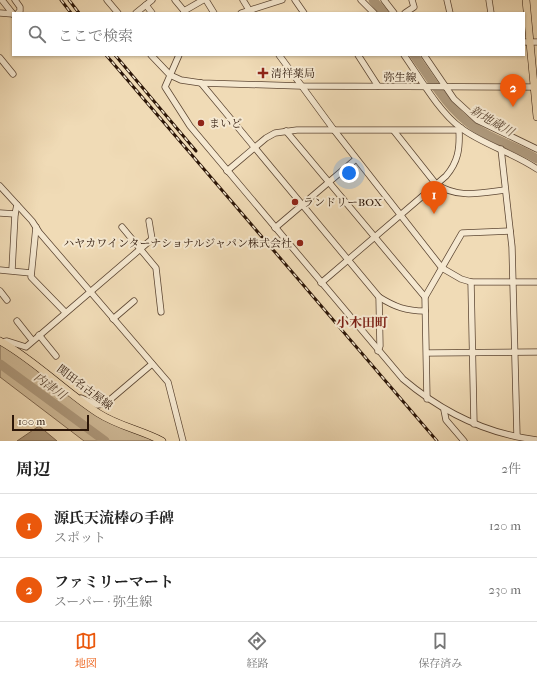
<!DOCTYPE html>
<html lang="ja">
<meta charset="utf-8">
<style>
body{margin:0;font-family:"IM FELL French Canon","Noto Serif JP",serif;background:#f2f2f2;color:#222}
.scale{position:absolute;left:12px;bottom:10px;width:77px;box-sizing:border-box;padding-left:4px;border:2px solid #2c1608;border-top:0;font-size:11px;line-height:14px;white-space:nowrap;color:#2c1608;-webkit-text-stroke:3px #f5e8d0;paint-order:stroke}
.you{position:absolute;left:349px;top:173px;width:14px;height:14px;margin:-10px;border:3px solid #fff;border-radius:50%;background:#1a73e8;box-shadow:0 0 0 6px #1a73e833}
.badge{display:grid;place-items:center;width:26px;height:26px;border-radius:50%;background:#ea580c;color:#fff;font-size:13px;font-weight:700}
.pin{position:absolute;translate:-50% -33px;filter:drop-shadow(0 1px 2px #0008)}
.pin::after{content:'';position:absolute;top:21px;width:14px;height:12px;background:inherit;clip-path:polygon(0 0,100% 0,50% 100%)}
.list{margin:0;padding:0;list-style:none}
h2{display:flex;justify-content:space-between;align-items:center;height:52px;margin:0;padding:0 16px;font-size:17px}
h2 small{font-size:13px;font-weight:400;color:#767676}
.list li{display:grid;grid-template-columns:26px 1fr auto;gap:12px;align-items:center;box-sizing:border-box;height:64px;padding:0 16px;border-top:1px solid #e0e0e0}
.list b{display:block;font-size:15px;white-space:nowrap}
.list p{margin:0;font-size:13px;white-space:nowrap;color:#767676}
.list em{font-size:13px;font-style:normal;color:#767676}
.icon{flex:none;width:22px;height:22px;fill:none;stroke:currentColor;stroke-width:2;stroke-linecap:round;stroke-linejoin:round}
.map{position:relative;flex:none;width:537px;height:441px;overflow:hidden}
.search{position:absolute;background:#fff;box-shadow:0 1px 3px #0004;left:12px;right:12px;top:12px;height:44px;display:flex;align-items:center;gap:10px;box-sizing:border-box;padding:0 14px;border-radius:0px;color:#767676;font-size:15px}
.sheet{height:180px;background:#fff}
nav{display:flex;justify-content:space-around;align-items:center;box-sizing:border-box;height:56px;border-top:1px solid #e0e0e0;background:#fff;font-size:11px;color:#767676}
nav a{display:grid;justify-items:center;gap:2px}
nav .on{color:#ea580c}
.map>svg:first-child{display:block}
.green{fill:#cfba98;stroke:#7e6850}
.water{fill:#ad987b;stroke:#79644d}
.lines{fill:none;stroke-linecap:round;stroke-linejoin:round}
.river{stroke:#ad987b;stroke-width:9}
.minor-casing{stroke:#5d4734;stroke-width:7}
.major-casing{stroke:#2c1608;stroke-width:8}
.minor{stroke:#f5e8d0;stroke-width:5.5}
.major{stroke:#f0dbb6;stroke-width:7}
.rail-casing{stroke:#2c1608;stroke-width:3}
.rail{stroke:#f5e8d0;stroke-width:1.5;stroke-dasharray:4.5;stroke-linecap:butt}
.poi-dot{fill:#8f2418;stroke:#f5e8d0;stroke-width:1.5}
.labels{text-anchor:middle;stroke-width:4;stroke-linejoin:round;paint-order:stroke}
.poi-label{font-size:11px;fill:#2c1608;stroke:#f5e8d0;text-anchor:start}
.street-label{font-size:11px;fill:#2c1608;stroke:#f5e8d0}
.water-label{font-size:12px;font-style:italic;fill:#604a36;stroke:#f5e8d0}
.quarter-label{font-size:13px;font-weight:bold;fill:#7a1f14;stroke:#f5e8d0}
</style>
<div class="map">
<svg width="537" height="441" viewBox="0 0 537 441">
<rect width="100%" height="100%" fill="#f0dbb6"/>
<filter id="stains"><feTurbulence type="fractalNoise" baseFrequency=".005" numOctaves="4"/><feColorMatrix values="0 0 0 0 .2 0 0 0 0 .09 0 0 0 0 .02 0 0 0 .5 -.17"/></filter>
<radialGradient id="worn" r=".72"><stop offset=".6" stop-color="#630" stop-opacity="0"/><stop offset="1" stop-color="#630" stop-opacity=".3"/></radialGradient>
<path class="green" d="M0,343L21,355L83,405L159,441H84L0,377Z"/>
<path class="water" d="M39,426L57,441H17Z"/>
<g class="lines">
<g class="river">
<path d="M373,0L384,13"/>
<path d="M414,55C432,81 448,109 474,127C494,140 517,147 537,159"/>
<path d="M0,364L105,441"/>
</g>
<g class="minor-casing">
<g id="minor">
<path d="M2,0L13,14"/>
<path d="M15,0L20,7V11L18,13"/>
<path d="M107,0L118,13"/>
<path d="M175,0L185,12"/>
<path d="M206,0L214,13"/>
<path d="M243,0L251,13"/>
<path d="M295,0L304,13"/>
<path d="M361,0L374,13"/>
<path d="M384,0L394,13"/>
<path d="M447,0L450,13"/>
<path d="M489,0L491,13"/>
<path d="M146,5L152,13"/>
<path d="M184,11L203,0"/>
<path d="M0,13L13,14"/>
<path d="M136,13L152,0"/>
<path d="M241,13L282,0"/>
<path d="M405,13L414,7L412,0"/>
<path d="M524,42H537"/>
<path d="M151,55L170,75L181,80L201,83L300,86L537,87"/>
<path d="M179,55L165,87L190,126L403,379C442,412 486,434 537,440"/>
<path d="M279,55L334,130L442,268L461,279L471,282H537"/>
<path d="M358,55L378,86"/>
<path d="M404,55C420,78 439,112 461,128C482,144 514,153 537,169"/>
<path d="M424,55L454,99L477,120L537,149"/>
<path d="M0,58L13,74"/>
<path d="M201,83L379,297C395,307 406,311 425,311"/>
<path d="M286,131L425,297"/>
<path d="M394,131L436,184C458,199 481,193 505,190"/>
<path d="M501,149L512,247L517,436"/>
<path d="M227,171L266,138L275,133L297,130H459L461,128"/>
<path d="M0,186L32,221L39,232L168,382L183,441"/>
<path d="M0,213L15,214"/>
<path d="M36,227L31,277L65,312"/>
<path d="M122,227L156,268L161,312"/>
<path d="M275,228L356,159"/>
<path d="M0,270L31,273"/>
<path d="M12,270L15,214L17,205"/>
<path d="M471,282L474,424"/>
<path d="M321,283L446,176C458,162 460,149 459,130"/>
<path d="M0,291L7,300"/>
<path d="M113,319L134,301"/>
<path d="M17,321L32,340"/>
<path d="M39,335L56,356"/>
<path d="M2,342L7,341L26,347L152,239L149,221"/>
<path d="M378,351L380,346L379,297"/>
<path d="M427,353L537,352"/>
<path d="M81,398L97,405L105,404L152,364"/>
<path d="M427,399L425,297L462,233L510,231"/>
<path d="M444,410L446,420L464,441"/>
</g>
</g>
<g class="major-casing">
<g id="major">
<path d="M526,0L537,117"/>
<path d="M0,341C36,361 64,391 98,413C118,426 141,430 162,441"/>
</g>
</g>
<use href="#minor" class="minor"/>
<use href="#major" class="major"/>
<g class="rail-casing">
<g id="rail">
<path d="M61,0L71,13"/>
<path d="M69,0L79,13"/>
<path d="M106,55L437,441"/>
<path d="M115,55L196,151"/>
</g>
</g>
<use href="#rail" class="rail"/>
</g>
<g class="poi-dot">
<path d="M261 67h4v4h4v4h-4v4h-4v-4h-4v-4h4z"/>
<circle cx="201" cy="123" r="4"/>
<circle cx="295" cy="202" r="4"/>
<circle cx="300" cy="243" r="4"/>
</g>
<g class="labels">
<g class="poi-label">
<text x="271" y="77">清祥薬局</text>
<text x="209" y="127">まいど</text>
<text x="303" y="206">ランドリーBOX</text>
<text x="292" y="247" text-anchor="end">ハヤカワインターナショナルジャパン株式会社</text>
</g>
<g class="street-label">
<text transform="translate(400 77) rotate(1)" y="4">弥生線</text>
<text transform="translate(85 387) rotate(37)" y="4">関田名古屋線</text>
</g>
<g class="water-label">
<text transform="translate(492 121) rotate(30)" y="4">新地蔵川</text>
<text transform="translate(50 386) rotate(36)" y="4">内津川</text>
</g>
<g class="quarter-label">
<text x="362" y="327">小木田町</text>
</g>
</g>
<rect width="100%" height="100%" filter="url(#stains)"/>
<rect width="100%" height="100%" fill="url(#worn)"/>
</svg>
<div class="scale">100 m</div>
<div class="you"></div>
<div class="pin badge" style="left:434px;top:214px">1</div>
<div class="pin badge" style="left:513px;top:107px">2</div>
<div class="search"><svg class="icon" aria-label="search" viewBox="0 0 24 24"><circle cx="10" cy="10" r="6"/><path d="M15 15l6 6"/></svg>ここで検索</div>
</div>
<section class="sheet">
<h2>周辺<small>2件</small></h2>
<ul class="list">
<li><span class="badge">1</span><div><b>源氏天流棒の手碑</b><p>スポット</p></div><em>120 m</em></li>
<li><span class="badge">2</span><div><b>ファミリーマート</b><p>スーパー · 弥生線</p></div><em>230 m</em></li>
</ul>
</section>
<nav>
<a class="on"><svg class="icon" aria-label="map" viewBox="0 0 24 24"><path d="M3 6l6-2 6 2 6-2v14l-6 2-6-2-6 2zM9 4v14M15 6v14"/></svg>地図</a>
<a><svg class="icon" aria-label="directions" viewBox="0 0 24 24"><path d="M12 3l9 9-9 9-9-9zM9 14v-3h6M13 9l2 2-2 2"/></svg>経路</a>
<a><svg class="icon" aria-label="saved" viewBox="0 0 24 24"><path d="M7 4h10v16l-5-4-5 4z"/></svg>保存済み</a>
</nav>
